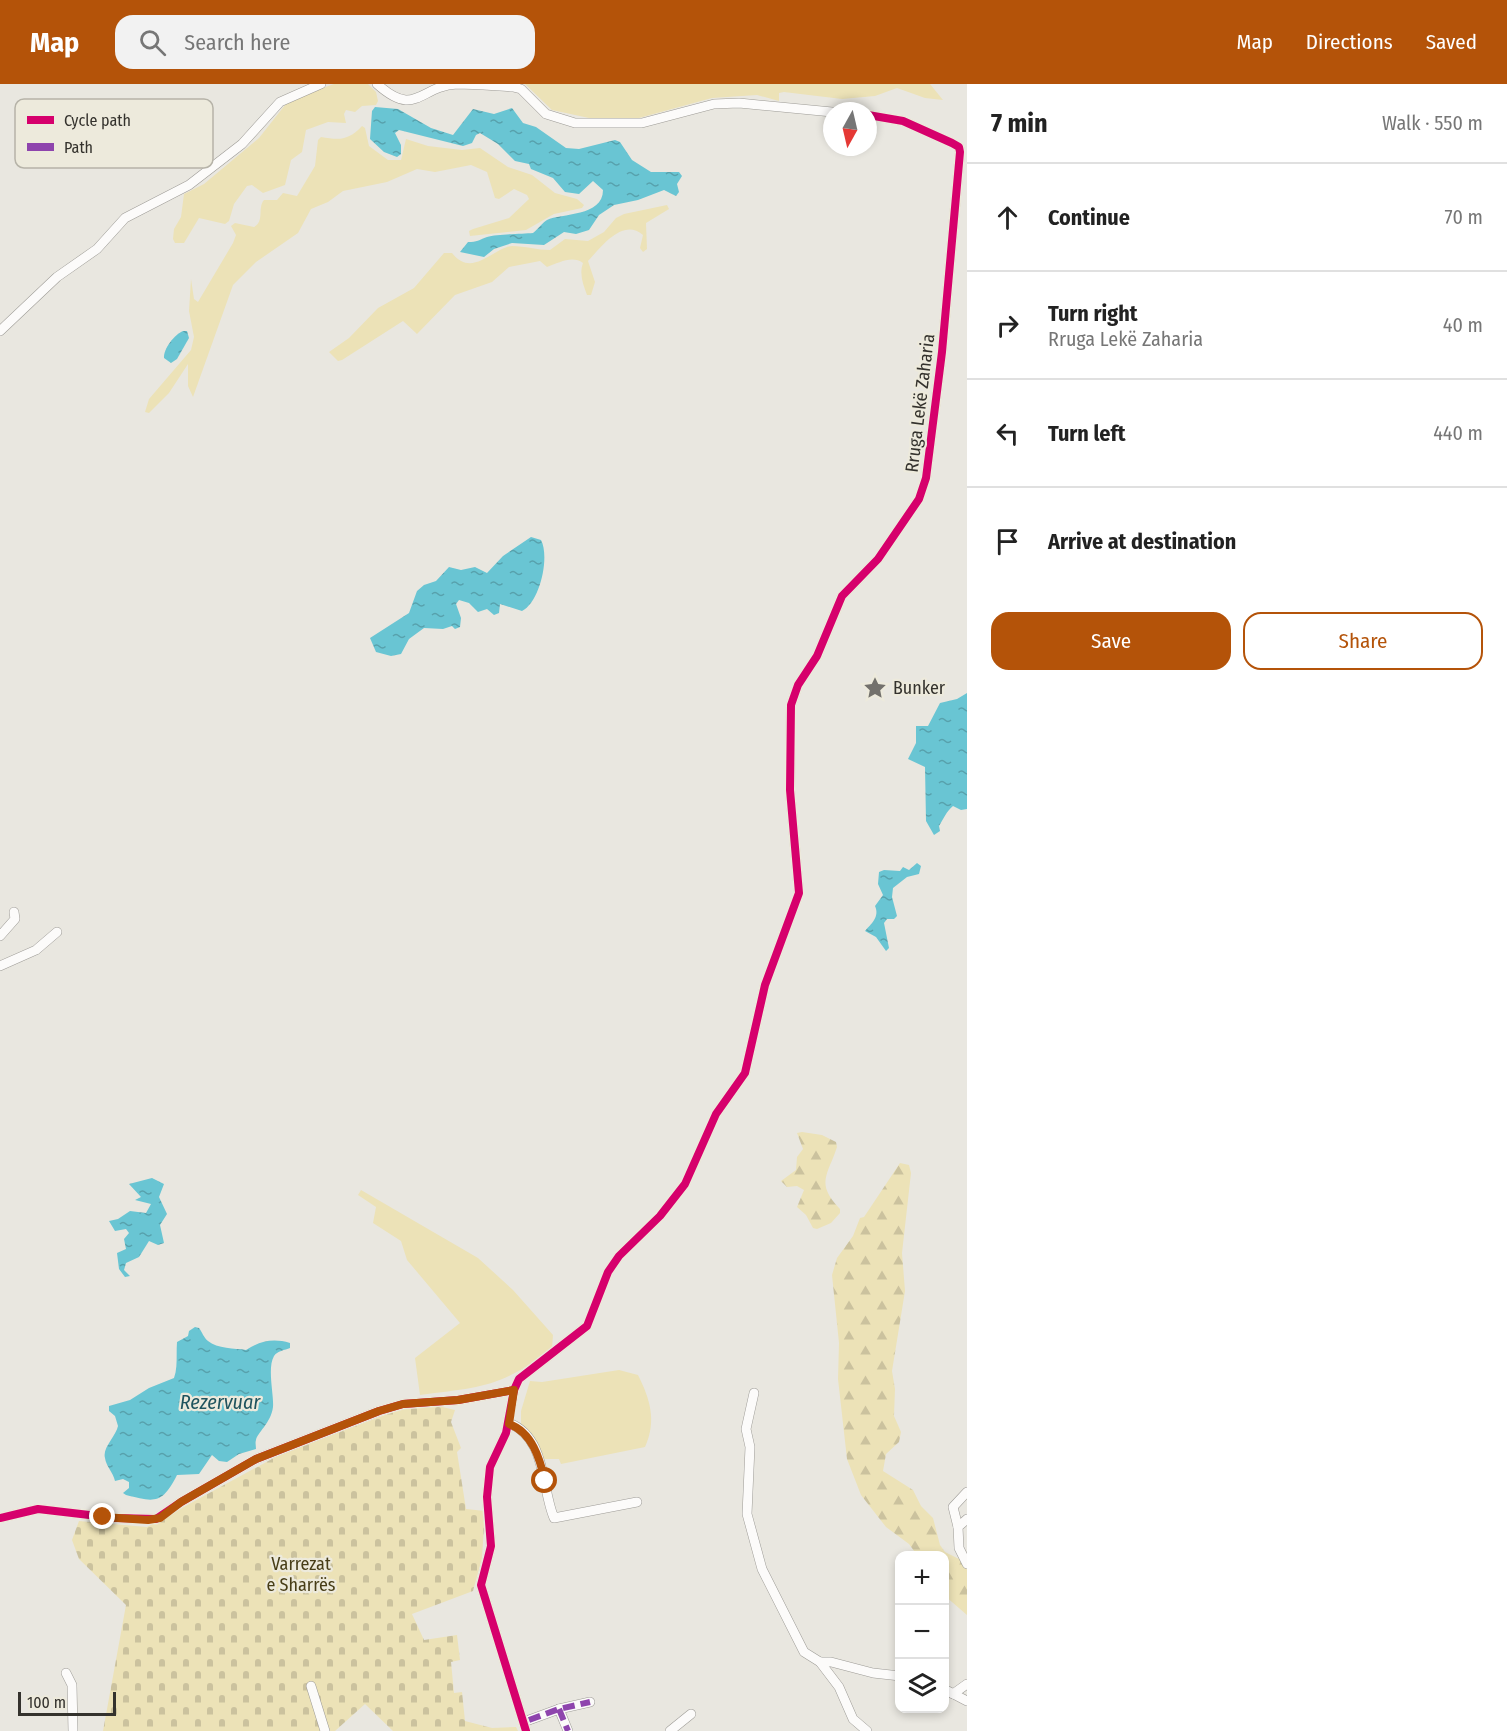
<!DOCTYPE html>
<meta charset="utf-8">
<style>
body{margin:0;font-family:"Fira Sans Condensed",sans-serif;background:#f2f2f2;color:#222}
.controls{position:absolute;right:18px;bottom:18px;display:grid;overflow:hidden;border-radius:12px;box-shadow:0 3px 9px #0003}
.controls button{width:54px;height:54px;display:grid;place-items:center;padding:0;border:0;border-bottom:2px solid #e0e0e0;background:#fff;color:#222;font:30px sans-serif}
.compass{position:absolute;left:823px;top:18px;width:54px;height:54px;border-radius:50%;background:#fff;box-shadow:0 3px 9px #0003;rotate:188deg}
.scale{position:absolute;left:18px;bottom:15px;width:98px;box-sizing:border-box;padding-left:6px;border:3px solid #34322d;border-top:0;font-size:16px;line-height:21px;white-space:nowrap;color:#34322d;-webkit-text-stroke:4px #edeadc;paint-order:stroke}
.stop{position:absolute;width:18px;height:18px;margin:-14px;border:4px solid #b45309;border-radius:50%;background:#fff}
.stop.end{background:#b45309;border-color:#fff;box-shadow:0 2px 6px #0008}
.list{margin:0;padding:0;list-style:none}
h2{display:flex;justify-content:space-between;align-items:center;height:78px;margin:0;padding:0 24px;font-size:26px}
h2 small{font-size:20px;font-weight:400;color:#767676}
.list li{display:grid;grid-template-columns:39px 1fr auto;gap:18px;align-items:center;box-sizing:border-box;height:108px;padding:0 24px;border-top:2px solid #e0e0e0}
.list b{display:block;font-size:22px;white-space:nowrap}
.list p{margin:0;font-size:20px;white-space:nowrap;color:#767676}
.list em{font-size:20px;font-style:normal;color:#767676}
.actions{display:flex;gap:12px;padding:18px 24px}
.actions a{flex:1;padding:14px 0;border:2px solid #b45309;border-radius:18px;text-align:center;font-size:21px;color:#b45309}
.actions .main{background:#b45309;color:#fff}
.icon{flex:none;width:33px;height:33px;fill:none;stroke:currentColor;stroke-width:2;stroke-linecap:round;stroke-linejoin:round}
.map{position:relative;flex:none;width:967px;height:1647px;overflow:hidden}
header{display:flex;align-items:center;gap:36px;box-sizing:border-box;height:84px;padding:0 30px;background:#b45309;color:#fff}
header strong{font-size:28px}
nav{display:flex;gap:33px;margin-inline-start:auto;font-size:21px}
.search{width:420px;height:54px;background:#f2f2f2;display:flex;align-items:center;gap:15px;box-sizing:border-box;padding:0 21px;border-radius:18px;color:#767676;font-size:22px}
main{display:flex}
aside{flex:1;background:#fff}
.map>svg:first-child{display:block}
.green{fill:#ece2b7}
.forest{fill:url(#forest-firs)}
.cemetery{fill:url(#cemetery-stones)}
.water{fill:url(#water-ripples)}
.lines{fill:none;stroke-linecap:round;stroke-linejoin:round}
.minor-casing{stroke:#9d9b96;stroke-width:10}
.minor{stroke:#fcfbfa;stroke-width:9}
.quiet{stroke:#8e44ad;stroke-width:6;stroke-dasharray:12 6;stroke-linecap:butt}
.cycleway-casing{stroke:#edeadc;stroke-width:11}
.cycleway{stroke:#d6006c;stroke-width:8}
.route{stroke:#b45309;stroke-width:8}
.labels{text-anchor:middle;stroke-width:4.5;stroke-linejoin:round;paint-order:stroke}
.street-label{font-size:18px;fill:#34322d;stroke:#edeadc}
.poi-label{font-size:18px;fill:#34322d;stroke:#edeadc;text-anchor:start}
.park-label{font-size:18px;fill:#473d17;stroke:#edeadc}
.water-label{font-size:20px;font-style:italic;fill:#1f545e;stroke:#edeadc}
.key{fill:#edeadc;stroke:#b6b3a8;stroke-width:1.5}
.key-label{font-size:16px;fill:#34322d}
</style>
<header>
<strong>Map</strong>
<div class="search"><svg class="icon" aria-label="search" viewBox="0 0 24 24"><circle cx="10" cy="10" r="6"/><path d="M15 15l6 6"/></svg>Search here</div>
<nav><a>Map</a><a>Directions</a><a>Saved</a></nav>
</header>
<main>
<div class="map">
<svg width="967" height="1647" viewBox="0 0 967 1647">
<defs>
<pattern id="forest-firs" width="22" height="20" patternUnits="userSpaceOnUse" patternTransform="scale(1.5)"><rect width="22" height="20" fill="#ece2b7"/><path d="M5 1l3.5 6h-7zM16 11l3.5 6h-7z" fill="#cbc29e"/></pattern>
<pattern id="cemetery-stones" width="16" height="16" patternUnits="userSpaceOnUse" patternTransform="scale(1.5)"><rect width="16" height="16" fill="#ece2b7"/><path d="M2 7V4a2 2 0 0 1 4 0v3zM10 15v-3a2 2 0 0 1 4 0v3z" fill="#cbc29e"/></pattern>
<pattern id="water-ripples" width="26" height="14" patternUnits="userSpaceOnUse" patternTransform="scale(1.5)"><rect width="26" height="14" fill="#69c5d3"/><path d="M2 4q2-2 4 0t4 0M15 11q2-2 4 0t4 0" fill="none" stroke="#57a1ac"/></pattern>
</defs>
<rect width="100%" height="100%" fill="#e9e7e0"/>
<g class="green">
<path d="M334,0H368L376,8L378,17L376,21L362,22L355,28L346,26L344,30L346,39L328,38L306,46L302,68L291,76L285,101L263,109L252,101L247,102L234,120L229,137L225,140L199,134L184,159H175L173,155L174,145L181,133L184,110L204,100L259,54L289,16Z"/>
<path d="M525,0H930L943,16L925,14L897,4L875,12L842,15L784,8L779,9V17L757,11L712,14L639,34H589L552,26Z"/>
<path d="M362,42L365,44L369,62L388,76H401L406,55L428,62L462,66L480,64L508,83L532,91L555,109L577,115L584,121L582,124L554,130L526,146L470,152L469,147L473,145L509,134L529,115L527,111L514,105L499,115L495,114L487,88L471,81L435,88L417,85L387,98L343,107L328,118L311,125L298,149L256,178L233,201L193,313L188,302V280L169,309L149,329L145,328L149,315L191,266L194,253L189,227L191,195L194,215L198,218L233,159L236,151L231,142L235,139L254,143C265,137 257,124 264,116H277L283,109L297,112L315,82L318,56L321,53C339,56 348,57 362,42Z"/>
<path d="M667,121L669,125L646,139L647,165L643,168L640,164L643,151C623,133 601,163 588,177L595,198L591,211H587C583,200 579,190 583,179C572,171 559,179 547,183L540,177L509,183L492,198L455,211L417,250L403,237L342,276L338,277L329,268L349,254L378,224L414,204L444,169H452C472,195 494,163 512,162C525,162 537,166 550,166L565,155L588,157L604,148L616,134L624,130Z"/>
<path d="M361,1106L478,1174L513,1206L553,1251L552,1264C501,1304 481,1303 420,1311L415,1274L460,1239L407,1176L401,1157L373,1139L376,1123L358,1111Z"/>
<path d="M619,1286L638,1291C650,1315 657,1337 645,1363L561,1380L559,1375H541L533,1357L521,1340V1327L530,1297L542,1298Z"/>
</g>
<g class="forest">
<path d="M802,1048L822,1051L836,1058L837,1063C828,1091 815,1099 840,1125V1129L831,1139L817,1145L813,1144L806,1131L797,1123L804,1106L797,1102L787,1103L781,1097L796,1086L797,1073L803,1065L797,1049Z"/>
<path d="M900,1079L909,1081L911,1089L902,1169L905,1207L892,1287L895,1305L894,1332L901,1348L899,1358L886,1370L883,1387L913,1406L921,1422L933,1434L940,1461L945,1468L967,1479V1531L945,1512L944,1472L917,1471L909,1460L886,1443L861,1411L847,1375L838,1295L839,1259L832,1191L837,1174L853,1152L860,1134L864,1133Z"/>
</g>
<path class="cemetery" d="M438,1322L455,1326L451,1338L461,1364L457,1368L466,1425L485,1427L482,1474L473,1507L412,1530L424,1556L457,1551L460,1576L451,1578L454,1609L462,1608L465,1637L492,1644L516,1643L518,1647H393L365,1620L335,1647H103L126,1521L79,1475L72,1456L79,1437L147,1443L281,1370L401,1325Z"/>
<g class="water">
<path d="M375,23L398,25L431,44L453,51L473,25L494,30L512,24L523,39L536,43L566,64L579,65L615,56L620,58L632,76L651,88H679L682,92L677,100L679,108L676,112L664,106L638,116L614,121L599,131L589,146L576,150L564,148L544,161L512,159L494,165L484,173L460,168L468,158C477,158 479,156 487,153C497,150 522,150 533,149C538,145 542,139 547,136C561,129 603,133 603,106L593,97L579,110L565,108L553,94L531,85L529,80L515,77L498,60L480,49L476,51L472,59L463,62L399,46L395,49L401,61V70L397,73L384,68L370,55L372,27Z"/>
<path d="M183,247H187L189,254L177,275L171,279L164,274C163,265 175,250 183,247Z"/>
<path d="M531,453L541,456C550,473 540,518 522,527L500,520L499,529L494,531L487,525L478,528L469,519L459,516L456,520L461,534L460,543L455,545L452,542L443,545L424,544L409,555L401,570L391,572L376,568L370,554L409,529L417,507L424,501L436,497L449,483L461,486L475,483L487,489L503,472Z"/>
<path d="M967,609V725L961,726L953,722C946,728 944,734 939,742L940,747L934,751L926,737L925,683L908,675L916,659V642H928L940,619L957,615Z"/>
<path d="M917,779L921,782L919,790L907,793L893,804L892,813L897,832L894,835H887L884,839L889,864L886,867L876,853L865,847C871,840 880,833 875,822L883,811L878,800L879,788L884,786L900,787L903,783L909,786Z"/>
<path d="M152,1094L164,1100L159,1113L167,1130L160,1141L164,1159L158,1161L149,1157L139,1173L126,1179L124,1186L130,1192L125,1193L119,1185L117,1169L126,1165L124,1155L129,1149L126,1145L115,1147L109,1137L118,1135L130,1127L146,1129L151,1120L135,1116L141,1113L129,1100Z"/>
<path d="M195,1243L199,1244C202,1248 204,1254 208,1257C217,1265 235,1264 246,1266C260,1257 273,1254 290,1259V1264C285,1266 277,1267 274,1272C267,1284 274,1311 273,1323C271,1339 257,1349 256,1356C255,1359 256,1362 256,1365L239,1370L227,1378L219,1377L212,1371L199,1390L177,1391C162,1421 154,1418 126,1411L123,1409L129,1404V1398L123,1395L115,1397C113,1388 106,1382 105,1374C102,1364 116,1352 118,1342L115,1332L109,1327V1322L130,1316L149,1304L174,1294C178,1283 176,1270 177,1258L188,1252L189,1247Z"/>
</g>
<g class="lines">
<g class="minor-casing">
<g id="minor">
<path d="M377,0C416,35 419,2 457,0C475,0 495,2 513,3L521,5L546,30L575,39H642L714,20L739,19L832,28"/>
<path d="M0,247L57,193L97,165L125,134L189,101L242,60L280,18L321,0"/>
<path d="M0,852L15,835L14,828"/>
<path d="M0,882L36,866L57,848"/>
<path d="M754,1309L746,1345L750,1363L747,1430L762,1485L804,1568L820,1578L839,1603L853,1635L867,1647"/>
<path d="M509,1339C547,1354 541,1404 554,1434L637,1418"/>
<path d="M0,1434L38,1425L115,1434L156,1435L181,1418L256,1375L379,1327L403,1320L458,1316L514,1306"/>
<path d="M967,1435L958,1443L959,1464L967,1480"/>
<path d="M958,1443L953,1423L967,1408"/>
<path d="M820,1578H831L873,1589L900,1592"/>
<path d="M66,1589L72,1601L73,1647"/>
<path d="M311,1602L325,1647"/>
<path d="M944,1605L967,1617"/>
<path d="M953,1610L967,1600"/>
<path d="M559,1625L568,1647"/>
<path d="M529,1636L559,1625L590,1618"/>
<path d="M526,1647L481,1501L491,1462L487,1413L490,1383L506,1349L514,1306L519,1295L587,1242L608,1188L619,1172L660,1132L685,1100L716,1030L745,989L765,901L799,809L790,706L791,621L798,601L817,572L842,512L878,475L919,415L926,394L942,268L960,68L959,63L952,59L903,37L868,31"/>
<path d="M670,1647L691,1630"/>
</g>
</g>
<use href="#minor" class="minor"/>
<g class="quiet">
<path d="M559,1625L568,1647"/>
<path d="M529,1636L559,1625L590,1618"/>
</g>
<g class="cycleway-casing">
<g id="cycleway">
<path d="M0,1434L38,1425L115,1434L156,1435L181,1418L256,1375L379,1327L403,1320L458,1316L514,1306"/>
<path d="M526,1647L481,1501L491,1462L487,1413L490,1383L506,1349L514,1306L519,1295L587,1242L608,1188L619,1172L660,1132L685,1100L716,1030L745,989L765,901L799,809L790,706L791,621L798,601L817,572L842,512L878,475L919,415L926,394L942,268L960,68L959,63L952,59L903,37L868,31"/>
</g>
</g>
<use href="#cycleway" class="cycleway"/>
</g>
<g class="lines">
<path class="route" d="M103,1433L148,1436L160,1434L181,1418L256,1375L379,1327L403,1320L458,1316L514,1306L509,1340C532,1348 540,1375 545,1397"/>
</g>
<defs>
<g id="sight-bare" transform="scale(1.8)"><path d="M0-6L1.8-2.2L6-1.7L2.9 1.2L3.7 5.4L0 3.3L-3.7 5.4L-2.9 1.2L-6-1.7L-1.8-2.2Z" fill="#73716c" stroke="#edeadc" stroke-width="2.5" paint-order="stroke"/></g>
</defs>
<g fill-rule="evenodd">
<use href="#sight-bare" x="875" y="604"/>
</g>
<g class="labels">
<g class="street-label">
<text transform="translate(920 319) rotate(-83)" y="6">Rruga Lekë Zaharia</text>
</g>
<g class="poi-label">
<text x="893" y="610">Bunker</text>
</g>
<g class="park-label">
<text x="301" y="1486">Varrezat<tspan x="301" dy="21">e Sharrës</tspan></text>
</g>
<g class="water-label">
<text x="220" y="1325">Rezervuar</text>
</g>
</g>
<rect x="15" y="15" width="198" height="69" rx="9" class="key"/>
<rect x="27" y="32" width="27" height="8" fill="#d6006c"/>
<rect x="27" y="59" width="27" height="8" fill="#8e44ad"/>
<g class="key-label">
<text x="64" y="42">Cycle path</text>
<text x="64" y="69">Path</text>
</g>
</svg>
<div class="controls">
<button>+</button>
<button>−</button>
<button><svg class="icon" aria-label="layers" viewBox="0 0 24 24"><path d="M12 4l9 5-9 5-9-5zM3 14l9 5 9-5"/></svg></button>
</div>
<svg class="compass" viewBox="-18 -18 36 36"><path d="M0-13l5 13h-10z" fill="#e53935"/><path d="M0 13l5-13h-10z" fill="#767676"/></svg>
<div class="scale">100 m</div>
<div class="stop" style="left:545px;top:1397px"></div>
<div class="stop end" style="left:103px;top:1433px"></div>
</div>
<aside>
<h2>7 min<small>Walk · 550 m</small></h2>
<ul class="list">
<li><svg class="icon" aria-label="ahead" viewBox="0 0 24 24"><path d="M12 20V5M6 11l6-6 6 6"/></svg><div><b>Continue</b></div><em>70 m</em></li>
<li><svg class="icon" aria-label="right" viewBox="0 0 24 24"><path d="M7 20v-9h11M14 6l5 5-5 5"/></svg><div><b>Turn right</b><p>Rruga Lekë Zaharia</p></div><em>40 m</em></li>
<li><svg class="icon" aria-label="left" viewBox="0 0 24 24"><path d="M17 20v-9H6M10 6l-5 5 5 5"/></svg><div><b>Turn left</b></div><em>440 m</em></li>
<li><svg class="icon" aria-label="arrive" viewBox="0 0 24 24"><path d="M6 21V4h12l-3 4 3 4H6"/></svg><div><b>Arrive at destination</b></div></li>
</ul>
<div class="actions"><a class="main">Save</a><a>Share</a></div>
</aside>
</main>
